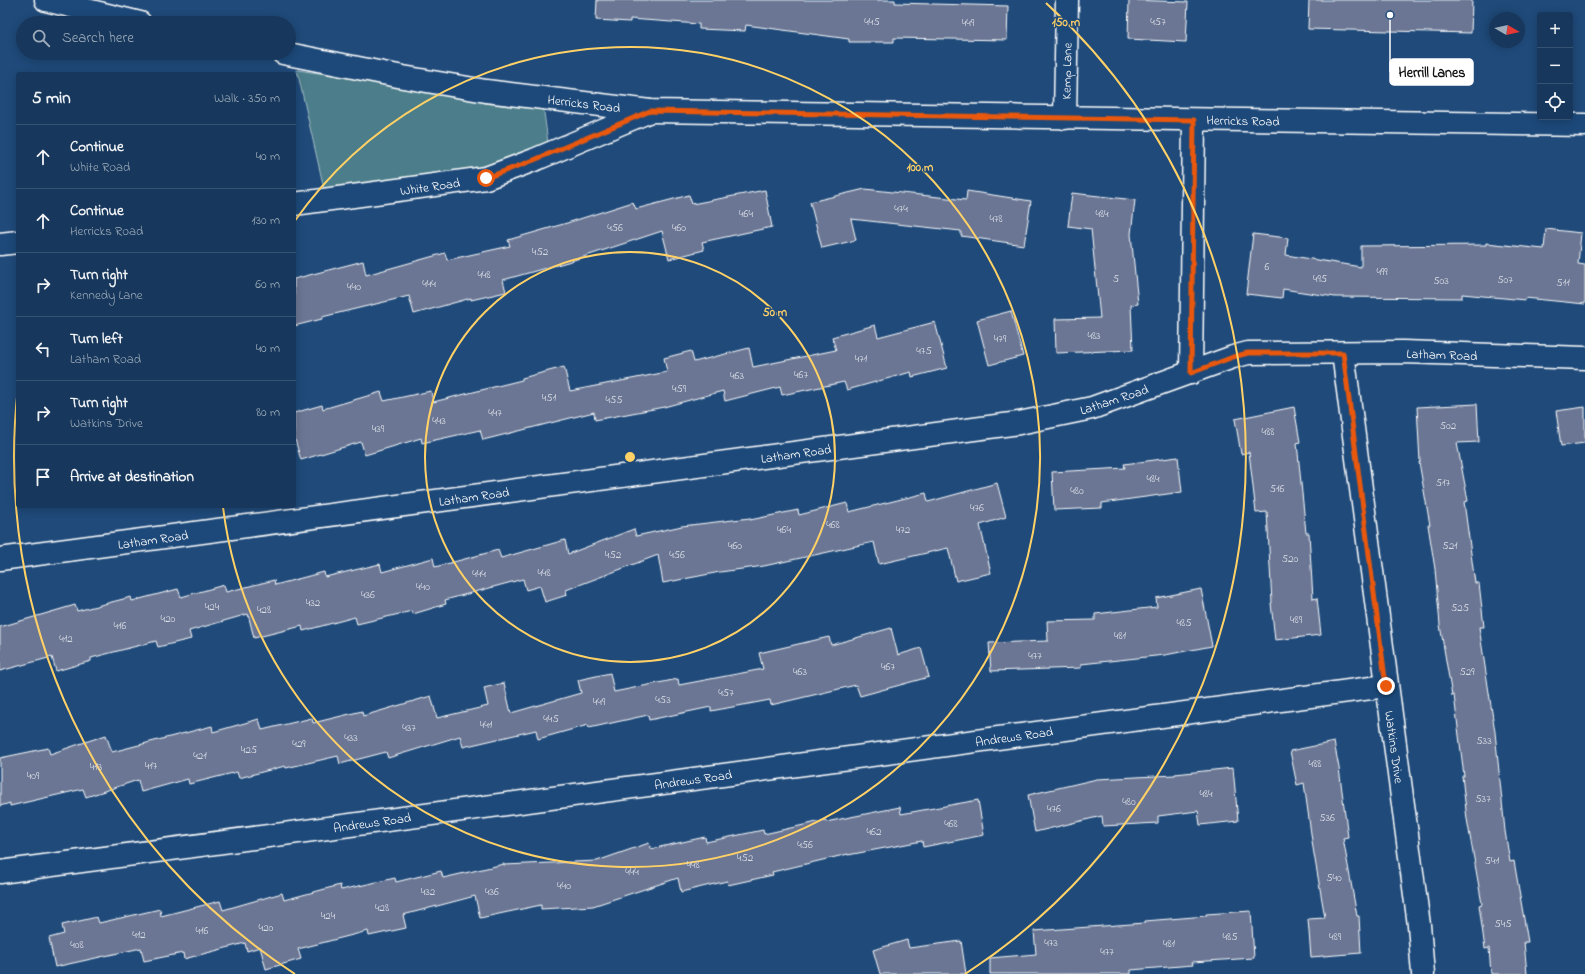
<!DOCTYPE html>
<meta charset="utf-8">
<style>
body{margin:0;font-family:"Indie Flower",sans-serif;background:#203f62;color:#f1f3f6}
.controls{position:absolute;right:12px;top:12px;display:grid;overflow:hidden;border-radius:4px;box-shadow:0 2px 10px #0003}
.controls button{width:36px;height:36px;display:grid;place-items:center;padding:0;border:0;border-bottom:1px solid #365272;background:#17385c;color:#f1f3f6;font:20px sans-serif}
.compass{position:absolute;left:1489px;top:12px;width:36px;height:36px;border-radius:50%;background:#17385c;box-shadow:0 2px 10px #0003;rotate:99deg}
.stop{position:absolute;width:12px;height:12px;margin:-9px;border:3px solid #ea580c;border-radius:50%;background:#fff}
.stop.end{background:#ea580c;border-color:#fff;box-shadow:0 1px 4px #0008}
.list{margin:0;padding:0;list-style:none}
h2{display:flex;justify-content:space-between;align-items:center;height:52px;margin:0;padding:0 16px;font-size:17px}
h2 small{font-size:13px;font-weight:400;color:#9eacbb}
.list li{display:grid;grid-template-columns:26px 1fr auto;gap:12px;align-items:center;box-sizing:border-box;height:64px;padding:0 16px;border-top:1px solid #365272}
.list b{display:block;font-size:15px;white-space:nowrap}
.list p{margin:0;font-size:13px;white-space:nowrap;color:#9eacbb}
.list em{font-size:13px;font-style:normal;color:#9eacbb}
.icon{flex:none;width:22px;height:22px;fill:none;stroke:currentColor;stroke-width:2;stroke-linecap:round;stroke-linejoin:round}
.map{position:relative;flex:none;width:1585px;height:974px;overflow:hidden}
.search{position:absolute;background:#17385c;box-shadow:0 2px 10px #0003;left:16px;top:16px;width:280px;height:44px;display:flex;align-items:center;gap:10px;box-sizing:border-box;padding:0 14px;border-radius:22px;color:#9eacbb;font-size:15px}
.panel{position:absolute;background:#17385c;box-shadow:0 2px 10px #0003;left:16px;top:72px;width:280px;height:436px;border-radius:4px}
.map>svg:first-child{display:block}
.green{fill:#4b7d8a;stroke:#a5bec4}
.building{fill:#6b7694;stroke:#fff}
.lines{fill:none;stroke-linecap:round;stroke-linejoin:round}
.minor-casing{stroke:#fff;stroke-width:25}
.secondary-casing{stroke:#fff;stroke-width:25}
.minor{stroke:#1f4a7a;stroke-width:22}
.secondary{stroke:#1f4a7a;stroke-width:22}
.route{stroke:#ea580c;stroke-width:5}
.ring{fill:none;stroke:#ffd166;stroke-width:2}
.labels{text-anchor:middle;stroke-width:3;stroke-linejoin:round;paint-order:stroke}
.number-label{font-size:11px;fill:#dadde4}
.street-label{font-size:13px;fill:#fff;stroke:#1f4a7a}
.centre{fill:#ffd166;stroke:#1f4a7a;stroke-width:2}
.ring-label{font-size:12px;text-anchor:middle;font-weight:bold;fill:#ffd166;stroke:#1f4a7a;stroke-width:3;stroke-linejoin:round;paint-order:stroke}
.leader{fill:none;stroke:#fff;stroke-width:1.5}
.callout-dot{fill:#fff;stroke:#1f4a7a;stroke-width:1.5}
.callout{fill:#fff;stroke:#fff;stroke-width:1.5}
.callout-label{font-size:14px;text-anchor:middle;font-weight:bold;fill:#111}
</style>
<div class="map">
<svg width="1585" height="974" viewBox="0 0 1585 974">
<rect width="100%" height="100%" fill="#1f4a7a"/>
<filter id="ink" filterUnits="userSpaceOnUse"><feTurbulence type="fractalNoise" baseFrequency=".025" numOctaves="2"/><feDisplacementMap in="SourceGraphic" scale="8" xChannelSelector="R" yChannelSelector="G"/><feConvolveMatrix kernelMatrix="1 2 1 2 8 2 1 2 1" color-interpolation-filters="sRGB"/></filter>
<g filter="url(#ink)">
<path class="green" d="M297,70L543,105L548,143L483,168L325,193Z"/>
<g class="building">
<path d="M597,0H895V3L1008,6L1007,40L894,38V42H849V39L746,25L745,31L699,29V24L630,19V22L596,20Z"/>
<path d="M1129,0L1188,2L1186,42L1128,39Z"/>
<path d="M1309,0H1472L1471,33L1308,29Z"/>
<path d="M865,189L966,200L967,191L1031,201L1024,245L961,236V231L851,219L856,240L822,248L810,202Z"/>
<path d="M765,190L772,227L702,242L704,250L669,259L662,231L571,261L503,280L506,292L471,300V298L414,314L409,296L322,317V319L294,326V279L363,261L366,275L445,253L447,260L510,246L508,240L567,223L633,202L636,209L689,195L692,204Z"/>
<path d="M1072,193L1135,200L1131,234L1138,304L1131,305L1133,350L1056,353L1055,319L1100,318L1091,229L1068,226Z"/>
<path d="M1546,229L1581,233L1578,264L1585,265V304L1525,298V300L1462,294V298L1335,297L1283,289L1282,298L1246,294L1253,234L1288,238L1286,255L1361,267V246L1486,245V243L1544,249Z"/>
<path d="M1011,311L1023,356L989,365L977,320Z"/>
<path d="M935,322L947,368L912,377L911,372L847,390L844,382L782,395L780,387L725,401L723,391L664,407L595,420L594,412L483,440L480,430L422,443L421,438L365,455L361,442L301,460L294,436V413L322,405L323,409L381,392L384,401L431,391L433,402L522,380V378L564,367L570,391L667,372L664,358L691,351L694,362L749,348L753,367L836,350L832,337L875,325L878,337Z"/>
<path d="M1477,404L1479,442L1457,443L1468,501L1464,502L1475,583H1479L1484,627H1479L1495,732L1505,831L1510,862L1514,861L1528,942H1524L1527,974H1491L1489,948L1485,949L1479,905L1482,904L1467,819L1462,776H1464L1454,695L1452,696L1440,625L1435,569L1428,525H1430L1419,462H1420L1417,407Z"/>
<path d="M1294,407L1300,442L1297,443L1306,533H1309L1313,599L1317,598L1321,635L1275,640L1271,603H1272L1267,512L1256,513L1249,452L1241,454L1235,419Z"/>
<path d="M1585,407V443L1561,446L1556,411Z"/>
<path d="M1178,457L1182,492L1102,503V508L1054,510L1052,472L1125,468L1124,464Z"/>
<path d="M997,483L1006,517L980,525L991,573L956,581L948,548L879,564L874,542L764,566L720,572L663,583L658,555L566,590L567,595L545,602L540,586L526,590L523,579L445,600L446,604L413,614L412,611L357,624L355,617L303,631L302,626L254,638L248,614L189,631L191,639L158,647L156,641L91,658V661L56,671L52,657L0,671V627L75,605L77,611L131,597L132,601L178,589L181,597L224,585L226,592L274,580L275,585L324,572L325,577L380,564L382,572L433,558L435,567L498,550L501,558L565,540L568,554L634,529L636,536L682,526L750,518V520L798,510L799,515L847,503L849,512L926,493L928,502Z"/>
<path d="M1201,589L1212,646L1165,655L1081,664V668L991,671L989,643L1048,641L1047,621L1095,620V614L1157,607L1156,598Z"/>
<path d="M891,628L898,655L921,648L929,677L860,696L856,685L771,705L770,700L711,711V707L649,720L648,715L589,728L588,725L538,739L536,730L463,747L460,736L388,758L386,752L340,764L338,756L286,768L285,766L239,778L237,772L189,784L188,779L141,792L138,780L86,797L83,789L10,806V803L0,806V758L48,748L50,754L106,735L112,752L212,726L213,732L259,719L262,730L312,718L313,723L362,711L363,716L431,696L437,718L488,706L484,688L504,683L511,713L581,693L578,680L610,673L614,692L678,679L679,685L763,669L759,653L829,637L831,645Z"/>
<path d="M1334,742L1339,768L1348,837L1343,838L1357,916H1359L1361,953L1311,957L1308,919L1325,918L1313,848L1304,783L1297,785L1290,751Z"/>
<path d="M1233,768L1238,821L1200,825L1198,811L1158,816V823L1103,826L1102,816L1035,832L1028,795L1097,779L1175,775V774Z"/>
<path d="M978,800L984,835L923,847L922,841L848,855V854L772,872L773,875L728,885L727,881L681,892L678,878L593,906L541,909V905L480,918L475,896L403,915L406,928L369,936L368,931L298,949L301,959L266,969L260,947L247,951L245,943L184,959L183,953L144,961L141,948L55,967L49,938L64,934L62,925L97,917L99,923L160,909L161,916L220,901L223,910L282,893L284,900L340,885L341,890L395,878L396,882L441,871L443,878L504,864V865L597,861L649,843L651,849L705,837L706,842L763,830L764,834L826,820V822L900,807L901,814Z"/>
<path d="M1251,911L1254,958L1192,962L1193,965L1131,970V974H990V958L1036,954L1034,931L1145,923V921L1206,916V914Z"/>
<path d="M907,940L909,948L961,941L966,974H880L873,950Z"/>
</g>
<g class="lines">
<g class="minor-casing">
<g id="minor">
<path d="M1065,118L1067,0"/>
<path d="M294,204L486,178L534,160L650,111"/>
<path d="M0,244L18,242"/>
<path d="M1343,353L1419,925L1423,974"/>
<path d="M1191,373L1194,120"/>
<path d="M0,559L1019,423L1092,408L1233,357L1248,353L1403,352L1585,358"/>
<path d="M0,872L1386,686"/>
</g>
</g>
<g class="secondary-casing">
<g id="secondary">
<path d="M46,0L140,23"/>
<path d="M283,53L403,77L486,91L650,111L1585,125"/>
</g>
</g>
<use href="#minor" class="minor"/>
<use href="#secondary" class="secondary"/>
</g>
</g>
<g class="lines" filter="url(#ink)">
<path class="route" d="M486,178L534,160L650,111L1194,120L1191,373L1233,357L1248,353H1343L1386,686"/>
</g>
<g class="ring">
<circle cx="630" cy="457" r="205"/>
<path d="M294 222A410 410 0 1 1 223 507"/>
<path d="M295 974A616 616 0 0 1 18 387M1046 3A616 616 0 0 1 965 974"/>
</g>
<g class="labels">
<g class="number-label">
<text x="872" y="25">445</text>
<text x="1158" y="25">457</text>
<text x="968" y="26">449</text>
<text x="901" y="212">474</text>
<text x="746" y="217">464</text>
<text x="1102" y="217">484</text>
<text x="996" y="222">478</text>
<text x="615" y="231">456</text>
<text x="679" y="231">460</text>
<text x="540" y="255">452</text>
<text x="1267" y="270">6</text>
<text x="1382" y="275">499</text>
<text x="484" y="278">448</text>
<text x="1116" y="282">5</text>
<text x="1320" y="282">495</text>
<text x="1505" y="283">507</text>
<text x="1441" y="284">503</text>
<text x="1563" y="286">511</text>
<text x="429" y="287">444</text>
<text x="354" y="290">440</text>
<text x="1094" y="339">483</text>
<text x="1000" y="342">479</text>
<text x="924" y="354">475</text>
<text x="861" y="362">471</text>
<text x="801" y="378">467</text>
<text x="737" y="379">463</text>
<text x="679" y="392">459</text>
<text x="549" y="401">451</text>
<text x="614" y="403">455</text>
<text x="495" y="416">447</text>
<text x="439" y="424">443</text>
<text x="1448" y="429">502</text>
<text x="378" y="432">439</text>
<text x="1268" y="435">488</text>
<text x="1153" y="482">484</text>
<text x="1443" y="486">517</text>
<text x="1277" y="492">516</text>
<text x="1077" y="494">480</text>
<text x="977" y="511">476</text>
<text x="833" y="528">468</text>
<text x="784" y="533">464</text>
<text x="903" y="533">472</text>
<text x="735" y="549">460</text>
<text x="1450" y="549">521</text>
<text x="613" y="558">452</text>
<text x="677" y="558">456</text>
<text x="1290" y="562">520</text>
<text x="544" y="576">448</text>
<text x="479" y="577">444</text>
<text x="423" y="590">440</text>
<text x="368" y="598">436</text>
<text x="313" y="606">432</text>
<text x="212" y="610">424</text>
<text x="1460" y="611">525</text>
<text x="264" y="613">428</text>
<text x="168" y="622">420</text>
<text x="1296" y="623">489</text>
<text x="1184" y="626">485</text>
<text x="120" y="629">416</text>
<text x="1120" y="639">481</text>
<text x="66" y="642">412</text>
<text x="1035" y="659">477</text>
<text x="888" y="670">467</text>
<text x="800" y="675">463</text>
<text x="1467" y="675">529</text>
<text x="726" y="696">457</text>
<text x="663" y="703">453</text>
<text x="599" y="705">449</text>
<text x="551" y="722">445</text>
<text x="486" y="728">441</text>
<text x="409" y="731">437</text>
<text x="351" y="741">433</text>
<text x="1484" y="744">533</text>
<text x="299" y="747">429</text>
<text x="249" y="753">425</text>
<text x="200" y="759">421</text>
<text x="1315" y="767">488</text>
<text x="151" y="769">417</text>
<text x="96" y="770">413</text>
<text x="33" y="779">409</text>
<text x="1206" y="797">484</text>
<text x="1483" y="802">537</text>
<text x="1129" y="805">480</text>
<text x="1054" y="812">476</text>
<text x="1327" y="821">536</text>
<text x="951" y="827">468</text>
<text x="874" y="835">462</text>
<text x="805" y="848">456</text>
<text x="745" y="861">452</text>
<text x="1492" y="864">541</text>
<text x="693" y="868">448</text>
<text x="632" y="875">444</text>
<text x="1334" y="881">540</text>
<text x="564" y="889">440</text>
<text x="428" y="895">432</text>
<text x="492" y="895">436</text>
<text x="382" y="911">428</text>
<text x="328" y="919">424</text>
<text x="1503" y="927">545</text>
<text x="266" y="931">420</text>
<text x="202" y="934">416</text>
<text x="139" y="938">412</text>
<text x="1230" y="940">485</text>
<text x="1335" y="940">489</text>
<text x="1051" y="946">473</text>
<text x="1169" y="947">481</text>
<text x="77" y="948">408</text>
<text x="1107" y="955">477</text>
</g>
<g class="street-label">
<text transform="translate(1066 71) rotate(-89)" y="5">Kemp Lane</text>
<text transform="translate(584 103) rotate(7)" y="5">Herricks Road</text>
<text transform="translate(1243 120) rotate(1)" y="5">Herricks Road</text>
<text transform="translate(430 186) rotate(-8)" y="5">White Road</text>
<text transform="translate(1442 354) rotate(2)" y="5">Latham Road</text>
<text transform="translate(1114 399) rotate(-18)" y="5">Latham Road</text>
<text transform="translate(796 453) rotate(-8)" y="5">Latham Road</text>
<text transform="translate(474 496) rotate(-8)" y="5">Latham Road</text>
<text transform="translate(153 539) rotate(-8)" y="5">Latham Road</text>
<text transform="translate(1014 736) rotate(-8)" y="5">Andrews Road</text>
<text transform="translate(1395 747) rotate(82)" y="5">Watkins Drive</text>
<text transform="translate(693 779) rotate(-8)" y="5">Andrews Road</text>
<text transform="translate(372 822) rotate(-8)" y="5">Andrews Road</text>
</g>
</g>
<circle cx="630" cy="457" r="6" class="centre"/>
<g class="ring-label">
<text x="1066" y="26">150 m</text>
<text x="920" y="171">100 m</text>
<text x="775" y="316">50 m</text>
</g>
<path class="leader" d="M1390 15L1390 72"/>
<circle class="callout-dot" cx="1390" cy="15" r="4"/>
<rect class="callout" x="1390" y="59" width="83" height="26" rx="4"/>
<g class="callout-label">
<text x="1432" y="77">Herrill Lanes</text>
</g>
</svg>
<div class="controls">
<button>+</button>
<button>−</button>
<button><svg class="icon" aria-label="locate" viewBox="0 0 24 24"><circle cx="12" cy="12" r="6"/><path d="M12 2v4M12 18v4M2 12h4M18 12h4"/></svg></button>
</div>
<svg class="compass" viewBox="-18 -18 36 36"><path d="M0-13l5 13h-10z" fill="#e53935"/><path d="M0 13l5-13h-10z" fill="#9eacbb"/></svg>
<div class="stop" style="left:486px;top:178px"></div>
<div class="stop end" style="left:1386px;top:686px"></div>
<div class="search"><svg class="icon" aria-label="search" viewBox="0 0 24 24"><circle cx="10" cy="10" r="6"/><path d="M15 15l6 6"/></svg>Search here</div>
<section class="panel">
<h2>5 min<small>Walk · 350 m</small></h2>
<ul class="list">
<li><svg class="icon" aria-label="ahead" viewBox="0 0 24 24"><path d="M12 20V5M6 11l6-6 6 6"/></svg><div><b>Continue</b><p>White Road</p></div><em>40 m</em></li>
<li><svg class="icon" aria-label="ahead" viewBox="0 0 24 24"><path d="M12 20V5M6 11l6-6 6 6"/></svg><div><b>Continue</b><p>Herricks Road</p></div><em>130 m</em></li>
<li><svg class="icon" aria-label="right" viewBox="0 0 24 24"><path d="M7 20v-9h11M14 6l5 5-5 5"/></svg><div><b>Turn right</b><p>Kennedy Lane</p></div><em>60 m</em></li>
<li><svg class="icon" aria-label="left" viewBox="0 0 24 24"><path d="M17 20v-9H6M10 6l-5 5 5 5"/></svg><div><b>Turn left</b><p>Latham Road</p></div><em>40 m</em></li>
<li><svg class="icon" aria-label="right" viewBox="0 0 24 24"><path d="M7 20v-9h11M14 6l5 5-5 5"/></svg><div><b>Turn right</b><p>Watkins Drive</p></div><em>80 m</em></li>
<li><svg class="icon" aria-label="arrive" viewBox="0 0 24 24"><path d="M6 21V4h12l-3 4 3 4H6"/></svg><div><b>Arrive at destination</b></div></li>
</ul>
</section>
</div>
